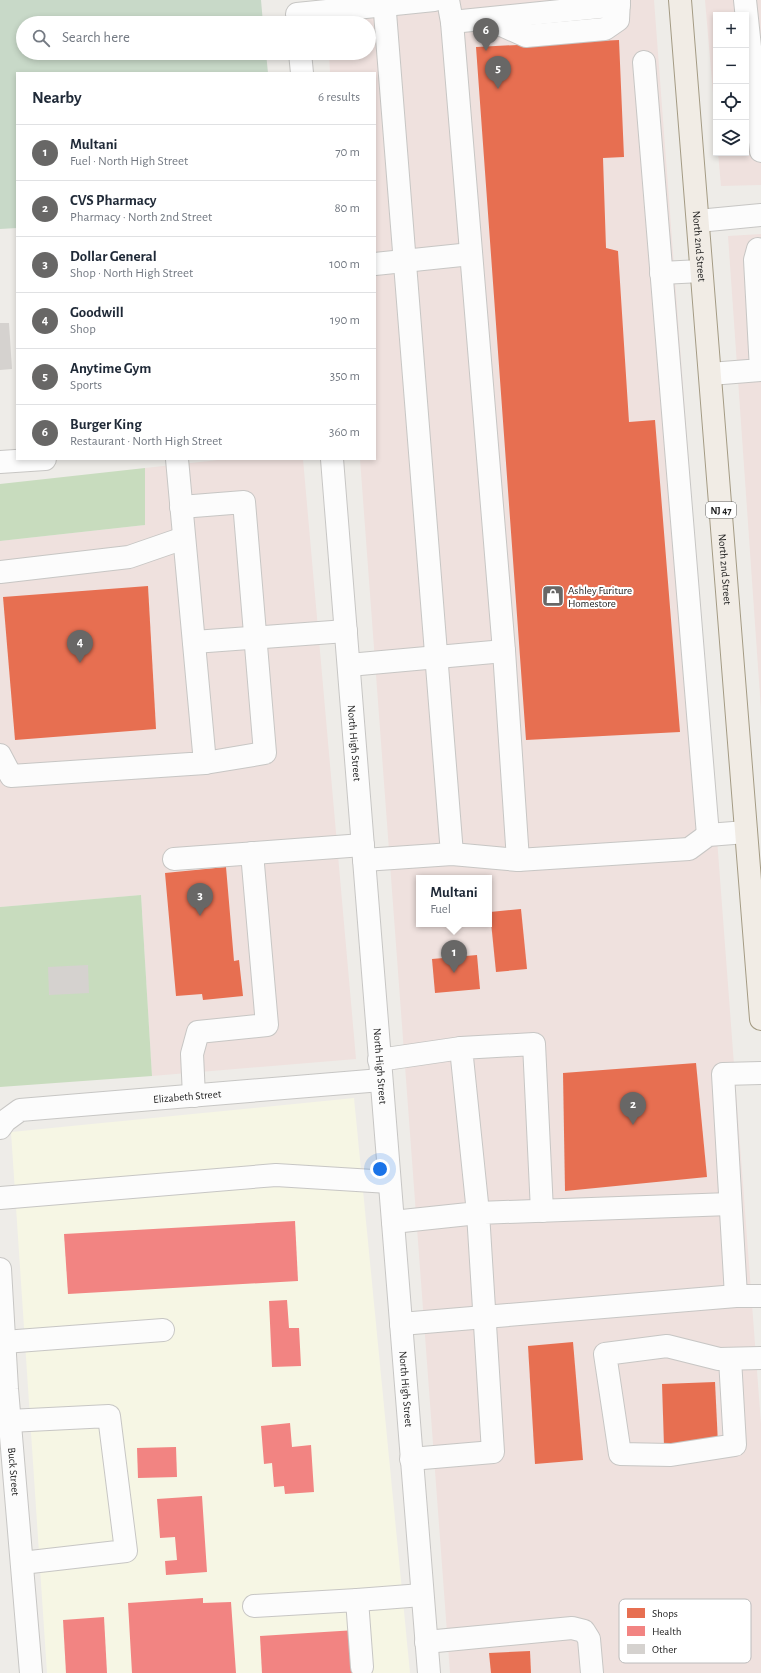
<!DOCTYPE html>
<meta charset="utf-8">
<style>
body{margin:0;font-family:"Alegreya Sans",sans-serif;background:#f2f2f3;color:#1f2937}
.controls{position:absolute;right:12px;top:12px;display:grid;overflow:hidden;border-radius:0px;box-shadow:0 2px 6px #0003}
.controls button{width:36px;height:36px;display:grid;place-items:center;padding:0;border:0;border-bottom:1px solid #e0e1e3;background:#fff;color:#1f2937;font:20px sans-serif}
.you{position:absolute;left:380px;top:1169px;width:14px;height:14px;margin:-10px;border:3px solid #fff;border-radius:50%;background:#1a73e8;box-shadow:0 0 0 6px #1a73e833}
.badge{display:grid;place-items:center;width:26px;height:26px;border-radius:50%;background:#686766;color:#fff;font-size:13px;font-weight:700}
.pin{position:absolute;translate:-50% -33px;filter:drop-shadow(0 1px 2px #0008)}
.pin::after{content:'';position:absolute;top:21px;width:14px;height:12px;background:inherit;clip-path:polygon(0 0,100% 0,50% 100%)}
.popup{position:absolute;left:416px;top:875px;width:76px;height:52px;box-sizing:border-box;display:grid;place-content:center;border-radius:0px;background:#fff;filter:drop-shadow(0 1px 3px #0005);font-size:13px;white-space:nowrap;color:#747a83}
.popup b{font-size:15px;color:#1f2937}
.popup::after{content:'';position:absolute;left:50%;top:100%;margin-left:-8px;border:8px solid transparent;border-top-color:#fff}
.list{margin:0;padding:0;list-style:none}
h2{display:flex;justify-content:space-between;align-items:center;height:52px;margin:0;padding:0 16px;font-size:17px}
h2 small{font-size:13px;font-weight:400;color:#747a83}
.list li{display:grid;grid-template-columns:26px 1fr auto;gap:12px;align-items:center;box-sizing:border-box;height:56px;padding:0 16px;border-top:1px solid #e0e1e3}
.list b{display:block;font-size:15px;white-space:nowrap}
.list p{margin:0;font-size:13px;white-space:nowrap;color:#747a83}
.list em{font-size:13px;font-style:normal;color:#747a83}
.icon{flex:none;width:22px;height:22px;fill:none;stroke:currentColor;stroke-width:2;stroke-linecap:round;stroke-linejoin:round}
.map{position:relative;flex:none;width:761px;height:1673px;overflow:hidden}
.search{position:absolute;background:#fff;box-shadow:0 2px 6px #0003;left:16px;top:16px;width:360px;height:44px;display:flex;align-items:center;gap:10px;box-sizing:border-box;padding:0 14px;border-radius:22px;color:#747a83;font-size:15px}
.panel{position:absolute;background:#fff;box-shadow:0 2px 6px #0003;left:16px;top:72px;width:360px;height:388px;border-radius:0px}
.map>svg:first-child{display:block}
.commercial{fill:#efe1de;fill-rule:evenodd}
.education{fill:#f6f6e4}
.forest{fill:#c8dcbe}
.cemetery{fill:#c8d9c8}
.shops{fill:#e76f51}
.health{fill:#f28482}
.building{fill:#d5d2cf}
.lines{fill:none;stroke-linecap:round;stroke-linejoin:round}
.minor-casing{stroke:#c7c6c4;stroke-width:24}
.major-casing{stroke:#a49b84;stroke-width:24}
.minor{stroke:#fcfcfc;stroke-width:22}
.major{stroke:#f1ece5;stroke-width:22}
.labels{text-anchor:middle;stroke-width:4;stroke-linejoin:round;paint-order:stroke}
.shield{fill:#fff;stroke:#636363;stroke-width:1}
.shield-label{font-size:10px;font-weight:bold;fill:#202020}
.street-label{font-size:11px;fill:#202020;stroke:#fff}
.poi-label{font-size:11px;fill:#202020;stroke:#fff;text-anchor:start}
.key{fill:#fff;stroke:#bcbcbc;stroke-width:1}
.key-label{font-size:11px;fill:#202020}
</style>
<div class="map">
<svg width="761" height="1673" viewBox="0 0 761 1673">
<rect width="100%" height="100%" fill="#eeece8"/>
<g class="commercial">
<path d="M325,0H654L761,1424V1673H450L360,459H375V73H330L329,53H369V23H327ZM419,878H489V924H419Z"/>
<path d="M705,0H761V185L721,186L718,153H746V15H716V128Z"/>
<path d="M761,234V710L728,236Z"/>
<path d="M227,459H303L356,1059L152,1076L141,895L0,907V541L145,525V468Z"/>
</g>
<path class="education" d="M354,1098L410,1673H47L11,1132Z"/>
<g class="forest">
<path d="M145,468V525L0,541V484Z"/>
<path d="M141,895L152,1076L0,1087V907Z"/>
</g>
<path class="cemetery" d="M0,0H261L263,23H23V53H266L268,73H17V228L0,229Z"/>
<g class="shops">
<path d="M619,40L624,157L603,158L606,248L618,251L629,422L655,420L680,732L526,740L476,47Z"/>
<path d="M148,586L156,729L15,740L3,597Z"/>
<path d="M226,867L234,961L239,960L243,996L203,1000L202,994L176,996L165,873Z"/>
<path d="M521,909L527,969L496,972L490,912Z"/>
<path d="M477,955L480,989L435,993L432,959Z"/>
<path d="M696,1063L707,1177L565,1191L563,1073Z"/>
<path d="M573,1342L583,1460L535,1464L528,1346Z"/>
<path d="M715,1382L718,1444L664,1446L662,1384Z"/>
<path d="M530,1651L531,1673H491L489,1653Z"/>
</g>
<g class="health">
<path d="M295,1221L298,1281L68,1294L64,1234Z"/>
<path d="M287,1300L289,1328H299L301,1366L272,1367L269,1301Z"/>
<path d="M290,1423L292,1447L311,1445L314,1492L285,1494L284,1486L274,1487L272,1463L264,1464L261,1426Z"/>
<path d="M176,1447L177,1477L138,1478L137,1448Z"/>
<path d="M202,1496L207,1572L166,1575L165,1561L177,1560L175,1537L160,1538L157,1499Z"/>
<path d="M203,1598V1603L231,1602L236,1673H132L128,1603Z"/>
<path d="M104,1617L107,1673H66L63,1620Z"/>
<path d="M356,1630L358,1673H262L260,1636Z"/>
</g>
<g class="building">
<path d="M0,323H9L12,369L0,370Z"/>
<path d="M88,965L89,993L49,995L48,967Z"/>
</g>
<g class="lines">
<g class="minor-casing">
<g id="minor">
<path d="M384,0L452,854"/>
<path d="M448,0L452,22L504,651L518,860"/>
<path d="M745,0L761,151"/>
<path d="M297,14L434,0"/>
<path d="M488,19L526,36L605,29L618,20L619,0"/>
<path d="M452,22L619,5"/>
<path d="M300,53L302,73"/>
<path d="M644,62L708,835"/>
<path d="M698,221L761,215"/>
<path d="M375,264L471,254"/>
<path d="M661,273L701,271"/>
<path d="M710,374L761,370L755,260L758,249"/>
<path id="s1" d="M332,459L429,1673"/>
<path d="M0,462L45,459"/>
<path d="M181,507L244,502L265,753L205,763"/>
<path d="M0,572L129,557L184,538"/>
<path d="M194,642L346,631"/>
<path d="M349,665L504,651"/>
<path d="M0,755L11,776L205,763L177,459"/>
<path d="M174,859L363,845"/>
<path d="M364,860L452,854L518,860L689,849L708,835L746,832"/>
<path d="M379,1060L461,1048"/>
<path d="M194,1096L192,1054L198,1032L267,1025L252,853"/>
<path id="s2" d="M0,1128L5,1121L20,1110L381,1080"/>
<path d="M0,1198L276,1175L389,1182"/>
<path d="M393,1222L478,1213L461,1048L534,1044L542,1211"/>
<path id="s3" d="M0,1269L7,1389L31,1673"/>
<path d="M736,1296L723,1074L761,1073"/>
<path d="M401,1324L736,1296H761"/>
<path d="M4,1342L163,1330"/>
<path d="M730,1359L735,1445L671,1455L620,1454L605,1354L667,1346L719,1359L761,1358"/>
<path d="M9,1421L109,1416L126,1551L22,1563"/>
<path d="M411,1459L493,1452L478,1213L730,1204"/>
<path d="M357,1600L422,1595"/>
<path d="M254,1606L357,1600L362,1667"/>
<path d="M426,1642L572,1628L584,1631L589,1639L592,1673"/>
</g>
</g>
<g class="major-casing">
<g id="major">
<path id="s4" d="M680,0L761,1019"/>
</g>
</g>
<use href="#minor" class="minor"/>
<use href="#major" class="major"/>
</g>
<defs>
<g id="shop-square" transform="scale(1.15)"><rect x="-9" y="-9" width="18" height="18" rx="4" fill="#686766" stroke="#fff"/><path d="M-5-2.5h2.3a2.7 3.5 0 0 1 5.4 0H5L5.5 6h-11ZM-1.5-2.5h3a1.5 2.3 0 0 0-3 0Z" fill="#fff"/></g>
</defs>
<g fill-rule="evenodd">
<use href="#shop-square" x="553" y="596"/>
</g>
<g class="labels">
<rect class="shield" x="706" y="502" width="30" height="16" rx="3"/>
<g class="shield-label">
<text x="721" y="514">NJ 47</text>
</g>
<g class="street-label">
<text dy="4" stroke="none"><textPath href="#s4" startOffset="247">North 2nd Street</textPath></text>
<text dy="4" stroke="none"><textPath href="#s4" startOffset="571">North 2nd Street</textPath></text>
<text dy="4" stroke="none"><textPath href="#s1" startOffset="285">North High Street</textPath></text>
<text dy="4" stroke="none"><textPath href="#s1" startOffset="609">North High Street</textPath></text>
<text dy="4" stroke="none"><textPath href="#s2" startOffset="195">Elizabeth Street</textPath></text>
<text dy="4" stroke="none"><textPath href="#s1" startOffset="933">North High Street</textPath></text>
<text dy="4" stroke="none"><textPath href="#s3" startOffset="203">Buck Street</textPath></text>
</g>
<g class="poi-label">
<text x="568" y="594">Ashley Furiture<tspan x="568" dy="13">Homestore</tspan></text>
</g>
</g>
<rect x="619" y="1599" width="132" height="64" rx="6" class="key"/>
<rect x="627" y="1608" width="18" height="10" fill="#e76f51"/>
<rect x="627" y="1626" width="18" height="10" fill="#f28482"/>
<rect x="627" y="1644" width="18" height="10" fill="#d5d2cf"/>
<g class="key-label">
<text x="652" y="1617">Shops</text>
<text x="652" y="1635">Health</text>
<text x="652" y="1653">Other</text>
</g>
</svg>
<div class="controls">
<button>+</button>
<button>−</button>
<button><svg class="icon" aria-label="locate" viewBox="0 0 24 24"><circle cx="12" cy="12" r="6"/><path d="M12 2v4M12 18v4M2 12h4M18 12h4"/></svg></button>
<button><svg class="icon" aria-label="layers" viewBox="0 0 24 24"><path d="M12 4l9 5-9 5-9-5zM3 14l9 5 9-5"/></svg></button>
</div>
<div class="you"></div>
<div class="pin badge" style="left:454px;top:973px">1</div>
<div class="popup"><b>Multani</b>Fuel</div>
<div class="pin badge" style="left:633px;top:1125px">2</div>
<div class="pin badge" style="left:200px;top:916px">3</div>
<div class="pin badge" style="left:80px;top:663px">4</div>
<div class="pin badge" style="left:498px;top:89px">5</div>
<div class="pin badge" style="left:486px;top:51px">6</div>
<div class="search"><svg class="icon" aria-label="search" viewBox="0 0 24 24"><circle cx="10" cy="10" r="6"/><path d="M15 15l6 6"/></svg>Search here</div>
<section class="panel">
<h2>Nearby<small>6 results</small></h2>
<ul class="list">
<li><span class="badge">1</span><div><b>Multani</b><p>Fuel · North High Street</p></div><em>70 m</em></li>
<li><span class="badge">2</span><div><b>CVS Pharmacy</b><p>Pharmacy · North 2nd Street</p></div><em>80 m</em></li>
<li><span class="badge">3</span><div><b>Dollar General</b><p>Shop · North High Street</p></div><em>100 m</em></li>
<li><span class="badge">4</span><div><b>Goodwill</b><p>Shop</p></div><em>190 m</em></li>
<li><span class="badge">5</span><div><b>Anytime Gym</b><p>Sports</p></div><em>350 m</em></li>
<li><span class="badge">6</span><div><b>Burger King</b><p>Restaurant · North High Street</p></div><em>360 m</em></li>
</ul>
</section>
</div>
